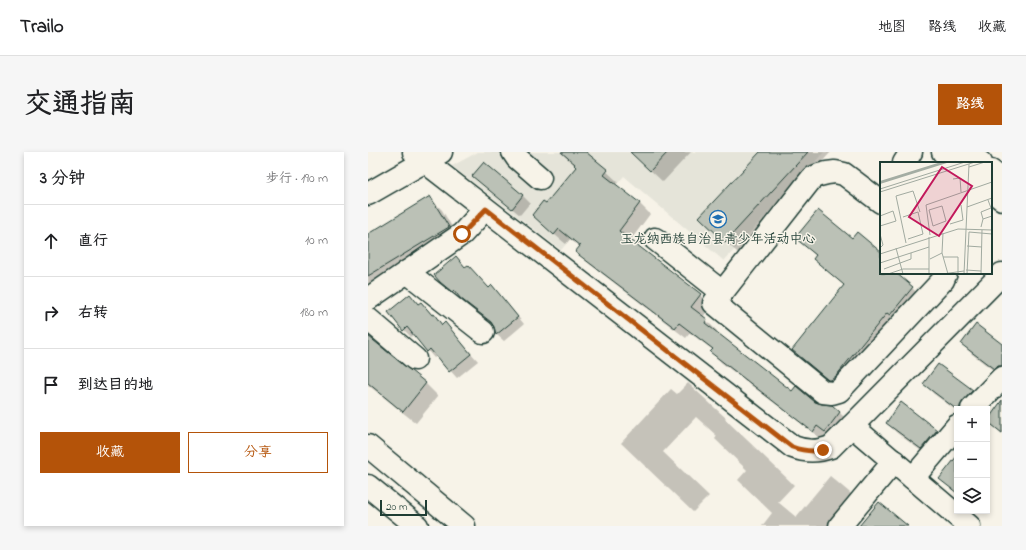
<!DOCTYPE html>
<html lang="zh">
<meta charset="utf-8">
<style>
body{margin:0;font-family:"Indie Flower","LXGW WenKai TC",sans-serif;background:#f6f6f6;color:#202124}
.controls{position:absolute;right:12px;bottom:12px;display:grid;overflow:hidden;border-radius:0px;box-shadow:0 2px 6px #0003}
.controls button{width:36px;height:36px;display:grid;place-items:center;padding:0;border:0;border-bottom:1px solid #e0e0e0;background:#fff;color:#202124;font:20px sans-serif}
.scale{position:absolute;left:12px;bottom:10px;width:47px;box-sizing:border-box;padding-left:4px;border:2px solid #1f3d34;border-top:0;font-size:11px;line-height:14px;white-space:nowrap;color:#1f3d34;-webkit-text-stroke:3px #f7f3e8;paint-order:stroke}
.stop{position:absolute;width:12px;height:12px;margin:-9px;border:3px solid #b45309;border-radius:50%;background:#fff}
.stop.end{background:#b45309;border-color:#fff;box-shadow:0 1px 4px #0008}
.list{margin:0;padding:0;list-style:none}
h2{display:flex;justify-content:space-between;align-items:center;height:52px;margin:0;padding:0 16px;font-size:17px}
h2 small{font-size:13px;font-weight:400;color:#757577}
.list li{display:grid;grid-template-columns:26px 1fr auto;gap:12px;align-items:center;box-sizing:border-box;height:72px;padding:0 16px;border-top:1px solid #e0e0e0}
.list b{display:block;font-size:15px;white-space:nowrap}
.list em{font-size:13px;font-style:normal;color:#757577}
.actions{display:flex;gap:8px;padding:12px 16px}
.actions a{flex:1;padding:9px 0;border:1px solid #b45309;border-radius:0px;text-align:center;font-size:14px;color:#b45309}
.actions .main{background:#b45309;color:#fff}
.icon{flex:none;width:22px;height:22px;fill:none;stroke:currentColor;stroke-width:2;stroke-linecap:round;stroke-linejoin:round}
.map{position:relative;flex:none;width:634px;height:374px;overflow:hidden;border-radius:0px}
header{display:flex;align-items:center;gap:24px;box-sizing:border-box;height:56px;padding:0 20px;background:#fff;border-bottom:1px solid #e0e0e0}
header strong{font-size:19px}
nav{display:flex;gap:22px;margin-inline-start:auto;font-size:14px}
.intro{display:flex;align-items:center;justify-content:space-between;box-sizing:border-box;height:96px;padding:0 24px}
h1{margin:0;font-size:28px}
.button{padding:10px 18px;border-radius:0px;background:#b45309;color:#fff;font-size:14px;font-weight:700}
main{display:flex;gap:24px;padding:0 24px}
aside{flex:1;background:#fff;border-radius:0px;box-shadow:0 2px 6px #0003}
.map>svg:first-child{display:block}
.built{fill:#e5e4d9}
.shadow{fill:#0003}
.building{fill:#bbc1b6;stroke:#1f3d34}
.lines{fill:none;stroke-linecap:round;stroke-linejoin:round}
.minor-casing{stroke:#1f3d34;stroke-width:25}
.major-casing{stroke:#1f3d34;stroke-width:25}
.minor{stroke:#f7f3e8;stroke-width:22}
.major{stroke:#f7f3e8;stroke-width:22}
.route{stroke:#b45309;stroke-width:5}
.labels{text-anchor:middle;stroke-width:3;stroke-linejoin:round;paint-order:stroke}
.poi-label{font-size:13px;fill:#1f3d34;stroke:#f7f3e8}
.inset-road{fill:none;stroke:#a1aaa0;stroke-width:1}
.view{fill:#c2185b;fill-opacity:0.15;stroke:#c2185b;stroke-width:2}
.inset-edge{fill:none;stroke:#1f3d34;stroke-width:2}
</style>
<header>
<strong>Trailo</strong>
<nav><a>地图</a><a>路线</a><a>收藏</a></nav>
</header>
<div class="intro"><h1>交通指南</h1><a class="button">路线</a></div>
<main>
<aside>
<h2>3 分钟<small>步行 · 190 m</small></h2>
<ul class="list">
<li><svg class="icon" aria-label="ahead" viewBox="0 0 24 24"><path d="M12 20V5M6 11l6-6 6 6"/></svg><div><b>直行</b></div><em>10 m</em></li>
<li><svg class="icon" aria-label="right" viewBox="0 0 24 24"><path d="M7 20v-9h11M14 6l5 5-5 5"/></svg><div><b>右转</b></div><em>180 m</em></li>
<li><svg class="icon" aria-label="arrive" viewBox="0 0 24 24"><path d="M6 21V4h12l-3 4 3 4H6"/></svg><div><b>到达目的地</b></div></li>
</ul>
<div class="actions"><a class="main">收藏</a><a>分享</a></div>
</aside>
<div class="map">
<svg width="634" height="374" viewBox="0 0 634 374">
<rect width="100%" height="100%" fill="#f7f3e8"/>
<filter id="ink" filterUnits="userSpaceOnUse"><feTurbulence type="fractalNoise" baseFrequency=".025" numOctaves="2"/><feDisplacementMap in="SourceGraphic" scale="8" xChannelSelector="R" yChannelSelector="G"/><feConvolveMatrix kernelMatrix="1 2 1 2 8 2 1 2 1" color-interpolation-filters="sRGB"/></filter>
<g filter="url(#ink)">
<path class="built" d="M110,0H456L356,109L256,24L193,98L84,14Z"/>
<g class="shadow">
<path d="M192,0H218L250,30L247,33L272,52L282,62L262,89L332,143L343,154L335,165L349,179L348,181L424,240L447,251L471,260L482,271L456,289L354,211L343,200L345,198L322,181L318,186L219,110L209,99L212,95L202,87L198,92L176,74L165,63L178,53L209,15Z"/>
<path d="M263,0H323L295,30Z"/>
<path d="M394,0H463L370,101L344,77Z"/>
<path d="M116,12L155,44L162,51L152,63L113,31Z"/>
<path d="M62,46L74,58L92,88L0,143V83Z"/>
<path d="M428,85L484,87L513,101V121H526L544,136L557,148L474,240L437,211L425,198L477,134L459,119L446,107L448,104Z"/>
<path d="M88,106L98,116L121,137L131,142L156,172L136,189L129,183L126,173L100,153L93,145L92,146L80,137L73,129Z"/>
<path d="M42,143L51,153L53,151L75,174L77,172L110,209L89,226L69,204L66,206L60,199L46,182L43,185L36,178Z"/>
<path d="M0,186L58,232L70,244L48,271L0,233Z"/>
<path d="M594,192L634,193V225L604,202Z"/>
<path d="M320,231L347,256L358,266L357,267L426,333L410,350L428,365L462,324L481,340L492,350L467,374H394L404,361L370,328L379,318L347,287L349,284L328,265L295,300L341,344L325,360L253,291L303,237L309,242Z"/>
<path d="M556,232L604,239L614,249L606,257H589V259L566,242Z"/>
<path d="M634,250V282L620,269Z"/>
<path d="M533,252L569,279L579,289L564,307L529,281L519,271Z"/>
</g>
<g class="building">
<path d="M193,0H218L240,18L236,23L272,51L251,79L333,142L323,155L339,167L337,171L424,239L428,234L447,250L454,252L464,253L472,260L457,280L449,274L445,280L342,200L345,197L311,171L307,176L207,100L212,94L191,77L186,83L164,63L175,49L178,51L208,15L206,13L207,12Z"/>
<path d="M262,0H300L282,19Z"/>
<path d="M392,0H440L357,90L331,65Z"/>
<path d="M116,10L155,43L144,57L104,24Z"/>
<path d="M62,44L81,75L0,124V82Z"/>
<path d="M450,58L484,86L489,80L513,100V121H528L545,135L522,163L519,161L468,224L463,228H460L424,198L476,133L445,107L448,103L427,86Z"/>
<path d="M88,104L97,115L100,113L121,136L124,133L150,165L128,183L126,175L123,170L92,146L86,138L84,140L72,130L66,123Z"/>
<path d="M42,142L50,152L53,150L64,163L66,162L74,173L77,170L103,202L81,220L62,197L59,200L39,175L35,179L20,160Z"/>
<path d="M608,172L634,192V214H630L626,217L593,192Z"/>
<path d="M0,184L58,231L35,260L0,231Z"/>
<path d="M570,212L605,238L595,249L592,254V257H588L555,232Z"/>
<path d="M634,248V281L619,269Z"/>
<path d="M533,250L569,278L553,297L518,271Z"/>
<path d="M589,304V341L571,327Z"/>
<path d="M511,350L540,374H491Z"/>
</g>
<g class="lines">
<g class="minor-casing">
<g id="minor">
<path d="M46,0L56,9L425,295C438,300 449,300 463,295L634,122"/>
<path d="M145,0L149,6L172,26"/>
<path d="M575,0L589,11"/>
<path d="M599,0L613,11"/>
<path d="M536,11L543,0"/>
<path d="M623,19L634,28"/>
<path d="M623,38L634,47"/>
<path d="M0,42L73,0"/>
<path d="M513,50L476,22L467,20L459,21L451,23L444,26L346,151L455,240L464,241L471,239L575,128L578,121"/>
<path d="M287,87L354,140"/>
<path d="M39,120L115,180"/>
<path d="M0,147L94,82L117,57"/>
<path d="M0,167L47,207"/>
<path d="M604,257L634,226"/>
<path d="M484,274L601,374"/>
<path d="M545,326L589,274"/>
<path d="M472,374L526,309"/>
</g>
</g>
<g class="major-casing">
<g id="major">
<path d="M0,294L96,374"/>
<path d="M0,334L49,374"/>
</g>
</g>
<use href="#minor" class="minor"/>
<use href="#major" class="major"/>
</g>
</g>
<g class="lines" filter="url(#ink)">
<path class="route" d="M94,82L118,57L424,295C435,299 444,300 455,298"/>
</g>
<defs>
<g id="school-ring" transform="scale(0.9)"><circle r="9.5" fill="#f7f3e8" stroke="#1f6fb2" stroke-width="1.5"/><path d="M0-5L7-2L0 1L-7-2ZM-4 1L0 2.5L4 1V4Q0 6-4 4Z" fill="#1f6fb2"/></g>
</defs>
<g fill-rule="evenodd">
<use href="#school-ring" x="350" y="67"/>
</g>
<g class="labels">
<g class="poi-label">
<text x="350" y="91">玉龙纳西族自治县青少年活动中心</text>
</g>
</g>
<g transform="translate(512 10)">
<rect width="112" height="112" fill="#f7f3e8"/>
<path d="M61,0H70L0,22V19Z" fill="#a4ada3"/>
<path class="inset-road" d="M89,5L105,0M73,17L80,16L81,30M0,27L85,0M0,30L95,0M62,44L66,59L53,64L49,48ZM87,45L112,36M0,54L13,49L16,59L0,64M23,55L38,50M103,57L101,50L111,46L108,38M70,62L83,58L81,43M101,65L103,57L112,54M63,71L62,91L68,112M0,72L3,83L0,86M50,73L46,43L112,20M28,77L43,72L38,50M26,81L16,34L33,29L40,50M87,84L102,85M16,86L23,112M0,92L78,67L112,68M63,95H78V112M50,97L62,91M0,101L49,85M4,107L31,97V91M86,108L101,109M8,112L23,107H49M49,112V75M62,112L84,109M84,112L89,2M87,112L89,70L112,72M101,112L102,68"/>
<path class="view" d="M62,5L92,24L59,74L29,55Z"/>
<rect width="112" height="112" class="inset-edge"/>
</g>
</svg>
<div class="controls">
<button>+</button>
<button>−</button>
<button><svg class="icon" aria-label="layers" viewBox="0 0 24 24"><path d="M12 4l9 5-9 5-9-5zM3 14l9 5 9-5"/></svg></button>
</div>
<div class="scale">20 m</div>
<div class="stop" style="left:94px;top:82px"></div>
<div class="stop end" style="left:455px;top:298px"></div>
</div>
</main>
